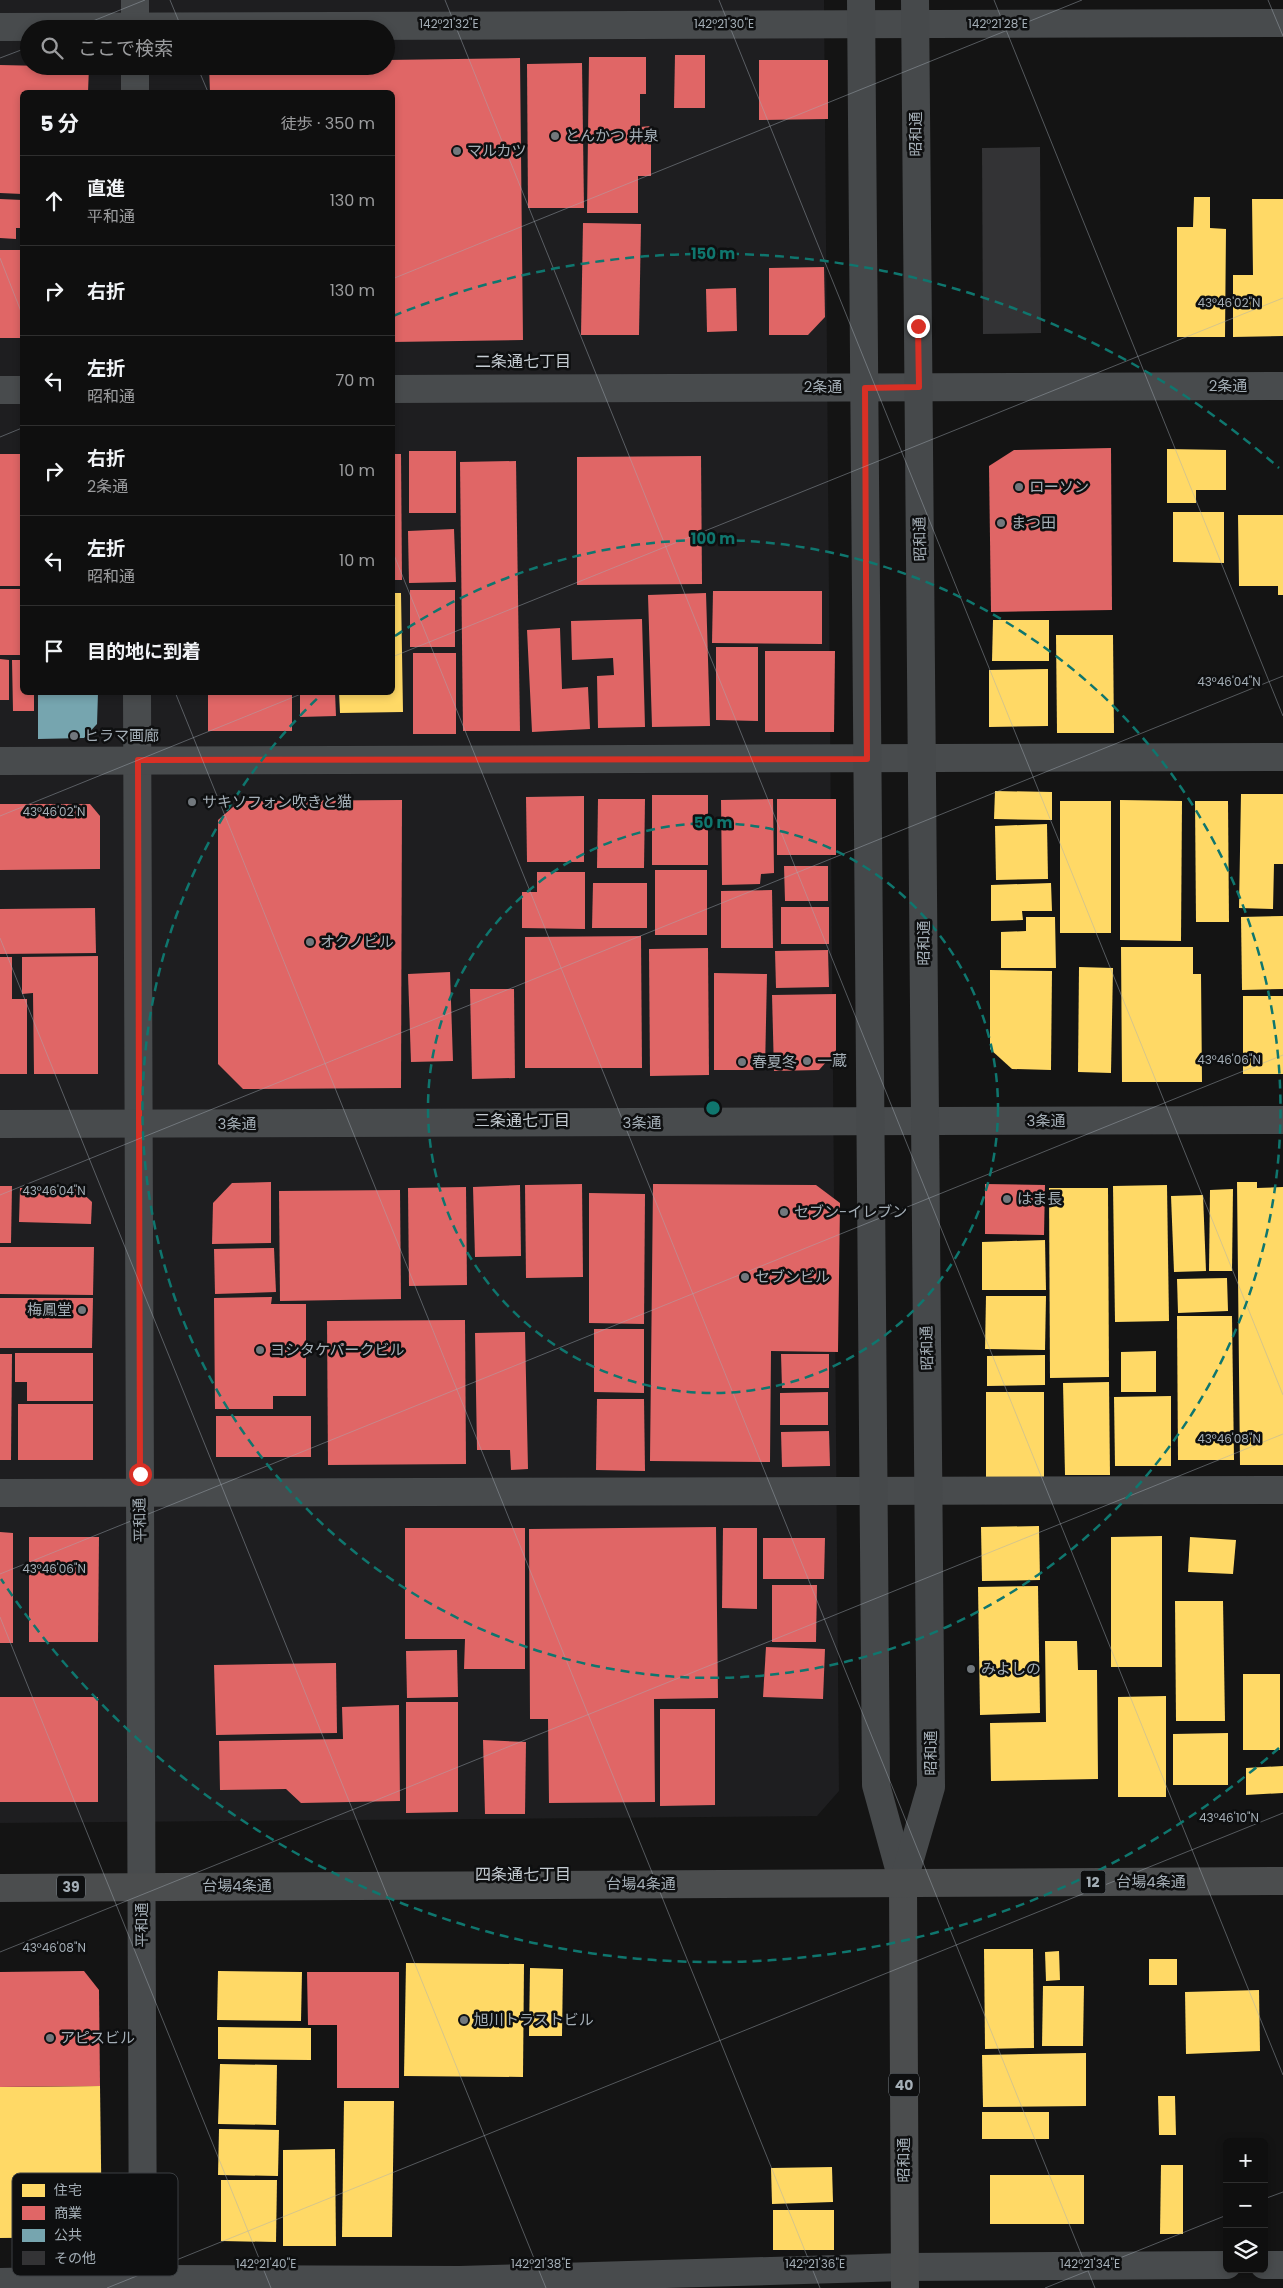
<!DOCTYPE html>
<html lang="ja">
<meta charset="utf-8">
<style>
body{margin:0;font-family:Poppins,"Noto Sans JP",sans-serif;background:#181818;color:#f1f3f6}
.controls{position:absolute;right:15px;bottom:15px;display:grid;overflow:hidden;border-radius:8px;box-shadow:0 2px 8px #0003}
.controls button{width:45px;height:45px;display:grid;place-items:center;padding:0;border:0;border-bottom:1px solid #2f2f2f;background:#0f0f0f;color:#f1f3f6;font:25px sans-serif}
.stop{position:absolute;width:15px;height:15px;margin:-11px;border:4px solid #d93025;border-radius:50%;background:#fff}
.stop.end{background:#d93025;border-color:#fff;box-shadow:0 1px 5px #0008}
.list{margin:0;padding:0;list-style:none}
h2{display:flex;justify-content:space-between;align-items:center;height:65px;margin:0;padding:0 20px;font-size:21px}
h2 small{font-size:16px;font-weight:400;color:#9b9c9e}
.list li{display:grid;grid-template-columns:32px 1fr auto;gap:15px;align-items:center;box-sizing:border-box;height:90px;padding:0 20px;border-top:1px solid #2f2f2f}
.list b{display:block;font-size:19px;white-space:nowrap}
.list p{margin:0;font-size:16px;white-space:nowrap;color:#9b9c9e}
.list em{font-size:16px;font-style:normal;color:#9b9c9e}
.icon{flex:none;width:28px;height:28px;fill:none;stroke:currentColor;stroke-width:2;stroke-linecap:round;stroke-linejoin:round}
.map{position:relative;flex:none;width:1283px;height:2288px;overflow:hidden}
.search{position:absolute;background:#0f0f0f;box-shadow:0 2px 8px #0003;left:20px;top:20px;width:375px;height:55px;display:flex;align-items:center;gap:12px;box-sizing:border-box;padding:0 18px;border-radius:28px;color:#9b9c9e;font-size:19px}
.panel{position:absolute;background:#0f0f0f;box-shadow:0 2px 8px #0003;left:20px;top:90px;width:375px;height:605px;border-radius:8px}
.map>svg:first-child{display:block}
.built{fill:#1e1e20;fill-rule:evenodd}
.homes{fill:#ffd966}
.shops{fill:#e06666}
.public{fill:#76a5af}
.building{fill:#333335}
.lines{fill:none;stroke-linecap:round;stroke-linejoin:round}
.street{stroke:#484b4d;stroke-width:28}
.secondary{stroke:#46494b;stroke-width:28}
.highway{stroke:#4b4d4e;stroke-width:28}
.route{stroke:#d93025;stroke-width:6}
.ticks{fill:none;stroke:#a4aeb6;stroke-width:1;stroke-opacity:0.45}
.ring{fill:none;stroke:#0f766e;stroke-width:2.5;stroke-dasharray:9 6}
.poi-dot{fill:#72787d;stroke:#0e0f10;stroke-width:2}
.labels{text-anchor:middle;stroke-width:5;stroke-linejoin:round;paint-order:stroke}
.shield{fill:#0e0f10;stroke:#777e84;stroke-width:1}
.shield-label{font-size:14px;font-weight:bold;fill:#a4aeb6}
.street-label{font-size:15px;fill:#a4aeb6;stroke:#0e0f10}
.poi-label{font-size:15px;fill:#a4aeb6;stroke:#0e0f10;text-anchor:start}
.neighbourhood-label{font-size:16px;fill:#c5ccd2;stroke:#0e0f10}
.key{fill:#0e0f10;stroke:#3b3f42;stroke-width:1}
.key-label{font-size:14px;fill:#a4aeb6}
.ticks-label{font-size:12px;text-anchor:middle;fill:#a4aeb6;stroke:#0e0f10;stroke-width:5;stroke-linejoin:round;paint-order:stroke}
.centre{fill:#0f766e;stroke:#0e0f10;stroke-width:2.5}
.ring-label{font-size:15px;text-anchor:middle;font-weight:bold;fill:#0f766e;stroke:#0e0f10;stroke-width:5;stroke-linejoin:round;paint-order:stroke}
</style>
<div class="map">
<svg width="1283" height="2288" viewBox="0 0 1283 2288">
<rect width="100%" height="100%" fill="#141414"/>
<path class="built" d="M0,0H824L839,1791L817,1816L0,1823ZM29,29H386V66H29ZM22,92H392V692H22Z"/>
<g class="homes">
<path d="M1194,197H1210V228L1226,229L1225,337H1177V227H1193Z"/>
<path d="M1252,199H1283V336L1233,337V275H1253Z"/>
<path d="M1167,449L1226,450V490H1196V503H1167Z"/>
<path d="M1173,512H1224V563L1173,562Z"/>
<path d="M1238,515H1283V595H1278V586H1239Z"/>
<path d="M392,593H401L403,712L340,713L339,692H392Z"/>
<path d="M993,620H1049V661H992Z"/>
<path d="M1056,635H1113L1114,733H1057Z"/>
<path d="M1048,669V726L989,727V670Z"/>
<path d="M995,791L1052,792V820L994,819Z"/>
<path d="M1241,794H1283V864H1274L1273,909L1239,908Z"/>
<path d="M1120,800L1182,801L1181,941L1120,940Z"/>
<rect x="1060" y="801" width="51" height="132"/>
<path d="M1195,801H1228L1229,922H1196Z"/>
<path d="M1047,824L1048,879L996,880L995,826Z"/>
<path d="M1051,883L1052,911H1022L1023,920L991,921V885Z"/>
<path d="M1283,916V989L1242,990L1241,917Z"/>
<path d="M1026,917H1055L1056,968H1001V932L1026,931Z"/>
<path d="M1121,947H1193V974H1201L1202,1082H1122Z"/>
<path d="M1079,967L1113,968L1111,1073L1078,1072Z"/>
<path d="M990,970L1052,971L1051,1070L1012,1069L990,1049Z"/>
<rect x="1243" y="996" width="40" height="78"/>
<path d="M1237,1182H1257V1188L1283,1187V1465H1240Z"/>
<path d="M1167,1185L1169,1321L1115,1322L1113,1186Z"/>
<path d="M1049,1188H1108L1109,1377L1050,1378Z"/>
<path d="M1233,1189L1232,1271H1209L1210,1190Z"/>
<path d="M1203,1195L1206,1271L1174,1272L1171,1196Z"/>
<path d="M1045,1240L1046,1290H982V1242Z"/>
<path d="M1227,1278L1228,1311L1178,1313L1177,1279Z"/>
<path d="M986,1296H1046L1045,1350L985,1349Z"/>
<path d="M1177,1316H1232L1234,1460H1178Z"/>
<path d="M1156,1351V1392H1121V1352Z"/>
<path d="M1045,1355V1385L987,1386V1356Z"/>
<path d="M1109,1382L1110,1475H1065L1063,1383Z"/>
<rect x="986" y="1392" width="58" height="89"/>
<path d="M1171,1396V1466H1115L1114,1397Z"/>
<path d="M1039,1526L1040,1580L982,1581L981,1527Z"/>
<path d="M1162,1536V1667H1111V1537Z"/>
<path d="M1190,1537L1236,1540L1233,1574L1188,1572Z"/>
<path d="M1038,1586L1040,1713L980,1715L978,1587Z"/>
<path d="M1175,1601H1223L1225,1721H1176Z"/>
<path d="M1045,1641H1077L1078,1670H1097L1098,1779L991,1781L990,1723L1046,1722Z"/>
<rect x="1243" y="1674" width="37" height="76"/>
<path d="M1166,1696V1797H1118V1697Z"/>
<path d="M1228,1733V1785H1173V1734Z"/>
<path d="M1283,1766V1793L1246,1795V1768Z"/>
<path d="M984,1949H1033L1034,2048L985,2049Z"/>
<path d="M1059,1951L1060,1980L1046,1981L1045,1952Z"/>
<rect x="1149" y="1959" width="28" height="26"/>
<path d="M406,1963L524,1964L523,2077L404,2076Z"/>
<path d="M530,1968L563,1969L562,2036H529Z"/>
<path d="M218,1971L302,1972L301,2021L217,2020Z"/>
<path d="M1043,1986H1084L1083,2046H1042Z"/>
<path d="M1259,1990L1260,2051L1186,2054L1185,1992Z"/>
<path d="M218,2027L311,2028V2060L218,2059Z"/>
<path d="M1086,2053V2106L983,2107L982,2055Z"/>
<path d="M220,2064L277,2065L276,2125L218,2124Z"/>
<path d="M100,2086L102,2237L0,2238V2087Z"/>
<path d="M1158,2096H1175L1176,2135H1159Z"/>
<path d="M344,2101H394L392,2237H342Z"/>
<rect x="982" y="2112" width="67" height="27"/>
<path d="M219,2129L279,2130L278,2176L218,2175Z"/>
<path d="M335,2149L336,2246H283V2150Z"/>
<path d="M1161,2165H1183V2234H1160Z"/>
<path d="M832,2167L833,2202L772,2204L771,2168Z"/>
<rect x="990" y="2175" width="94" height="49"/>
<path d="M221,2180H277L276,2242L221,2241Z"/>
<rect x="773" y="2210" width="61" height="40"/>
</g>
<g class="shops">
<path d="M675,55H705V108H674Z"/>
<path d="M589,57H646V94H640V127L651,126V176H638V213H587Z"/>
<path d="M520,58L523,340L392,342V92H210L209,66H386V60Z"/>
<path d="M759,60H828V119L759,120Z"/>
<path d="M582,63L584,208H528L527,64Z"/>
<path d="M0,65L89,67L88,92H22V194L0,193Z"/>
<path d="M0,199L22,200V228H16V239L0,238Z"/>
<path d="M583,223L641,224L639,335H581Z"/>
<rect x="0" y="250" width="22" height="88"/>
<path d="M824,267L825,317L808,335H769V268Z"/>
<path d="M736,288L737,331L707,332L706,289Z"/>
<path d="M1111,448L1112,610L991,612L989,466L1014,450Z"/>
<rect x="409" y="451" width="47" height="62"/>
<rect x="0" y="454" width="22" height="132"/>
<path d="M392,454H401L402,580H392Z"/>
<path d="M701,456L702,584L577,585V457Z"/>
<path d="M516,461L520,731H463L460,462Z"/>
<path d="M454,529L456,582L409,583L408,531Z"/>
<rect x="0" y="589" width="22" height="66"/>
<rect x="410" y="590" width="45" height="57"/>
<path d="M713,591H822V644L712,643Z"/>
<path d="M706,593L710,726L652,727L648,595Z"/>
<path d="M642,619L645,727L598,728L597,676L614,675L613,658L572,660L571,621Z"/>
<path d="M560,628L562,689L588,687L590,729L532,732L527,630Z"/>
<path d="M716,647H758V721L716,720Z"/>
<path d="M765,651H835L834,732H765Z"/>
<rect x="413" y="653" width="43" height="81"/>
<path d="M0,659L9,660V700H0Z"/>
<path d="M12,660H22V692H34V711H13Z"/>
<rect x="208" y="692" width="84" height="39"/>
<path d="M300,692H335L336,716L300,717Z"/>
<rect x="652" y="795" width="56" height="70"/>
<path d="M584,796V862H527L526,797Z"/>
<path d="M598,799H645L644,868H597Z"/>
<path d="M773,799L774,873L761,874L760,884L722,885L721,800Z"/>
<rect x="777" y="799" width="59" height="56"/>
<path d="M402,800L401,1088L243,1089L218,1064V820L240,801Z"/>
<path d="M0,804H90L100,816V869L0,870Z"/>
<path d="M784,866H828V901H785Z"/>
<rect x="655" y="870" width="52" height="65"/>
<path d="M537,872H585V929L522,928V892H537Z"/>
<path d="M593,883H647V928H592Z"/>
<path d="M772,890L773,948H721V891Z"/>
<rect x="781" y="907" width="48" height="37"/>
<path d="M95,908L96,953L0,954V909Z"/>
<path d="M641,936L642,1068H525V937Z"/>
<path d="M708,948L709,1075L650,1076L649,949Z"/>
<path d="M828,950L829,987L776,988L775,951Z"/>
<path d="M98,956V1074H34L33,993L22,994V957Z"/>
<path d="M0,957H12V999H27V1074H0Z"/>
<path d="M450,972L453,1061L411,1062L408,974Z"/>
<path d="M714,973L767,974L765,1070H714Z"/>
<path d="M470,989H514L515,1078L472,1079Z"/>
<path d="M836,994V1051L819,1070L774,1071L772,995Z"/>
<path d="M271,1182V1243L212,1244L213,1203L232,1183Z"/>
<path d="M582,1184L583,1277L526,1278L525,1185Z"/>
<path d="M653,1184L816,1185L840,1203L838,1352L771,1351L770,1462L650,1461Z"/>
<path d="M985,1184L1045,1185L1044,1235L985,1234Z"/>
<path d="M520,1185L521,1256L475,1257L473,1187Z"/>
<path d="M0,1186H12L11,1243H0Z"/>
<path d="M466,1187L467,1285L409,1286L408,1188Z"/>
<path d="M20,1188H77L92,1202L91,1224L19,1222Z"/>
<path d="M400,1190L401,1299L280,1301L279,1191Z"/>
<path d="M589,1193L645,1194L644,1324L589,1323Z"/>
<path d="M0,1247H94L93,1295L0,1294Z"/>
<path d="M274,1248L276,1292L215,1294L214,1249Z"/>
<path d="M272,1297L271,1304H306V1396H273V1409H215L214,1298Z"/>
<path d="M0,1298H93L92,1348H0Z"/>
<path d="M465,1320L466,1464L328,1465L327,1321Z"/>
<path d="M594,1329H644V1393L594,1392Z"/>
<path d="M525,1332L528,1469L511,1470L510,1450H477L475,1333Z"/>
<path d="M15,1353H93V1401H27V1382H15Z"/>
<path d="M0,1354H12L11,1460H0Z"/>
<path d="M781,1354H829V1388H782Z"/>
<path d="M828,1392V1425H780V1393Z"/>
<path d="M597,1399H644L645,1471L596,1470Z"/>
<rect x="18" y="1404" width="75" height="56"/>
<rect x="216" y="1416" width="95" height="41"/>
<path d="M829,1431L830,1466L782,1467L781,1432Z"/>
<path d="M716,1527L718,1698L654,1699L655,1802L549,1803L548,1719H530L529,1529Z"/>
<path d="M405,1528H525V1669H464L465,1639H405Z"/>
<path d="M723,1528H757V1609L722,1608Z"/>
<path d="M0,1532L13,1533V1643H0Z"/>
<path d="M29,1537H99L98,1642H29Z"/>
<path d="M763,1538H825L824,1579H763Z"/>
<path d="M772,1585H817L816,1642H772Z"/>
<path d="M766,1647L825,1649L823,1699L763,1697Z"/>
<path d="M457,1650L458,1697L407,1698L406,1651Z"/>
<path d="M336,1663L337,1733L216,1735L214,1665Z"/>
<rect x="0" y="1697" width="98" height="105"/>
<path d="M406,1702H458V1812L406,1813Z"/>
<path d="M399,1705L400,1801L301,1803L286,1789L220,1790L219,1741L343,1739L342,1707Z"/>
<path d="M660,1709H715V1805L660,1806Z"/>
<path d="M483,1740L526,1742L525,1814H485Z"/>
<path d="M84,1971L99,1990L100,2086L0,2087V1972Z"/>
<path d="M307,1972H399V2088H337V2025H308Z"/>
</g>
<path class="public" d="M38,692H98L97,724L84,738L38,739Z"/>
<path class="building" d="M1040,147L1041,333L983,334L982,148Z"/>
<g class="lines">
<g class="street">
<path d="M135,0V29"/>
<path d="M0,27L1283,23"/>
<path d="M135,66V92"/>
<path d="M392,389L1283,386"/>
<path d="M0,390H22"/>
<path d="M137,692L143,2288"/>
<path d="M0,761L1283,757"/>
<path d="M0,1124L1283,1120"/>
<path d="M0,1493L1283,1490"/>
<path d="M1264,2265H1283"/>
<path d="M0,2282L143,2279L460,2280L905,2267L1227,2265"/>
</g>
<g class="secondary">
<path d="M861,0L876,1785L903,1883"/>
<path d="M903,1883L931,1787L915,0"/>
</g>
<g class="highway">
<path d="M903,1883L905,2288"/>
<path d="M0,1888L1283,1881"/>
</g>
</g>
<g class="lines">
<path class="route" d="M140,1474L138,760L867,759L865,388L919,387L918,326"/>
</g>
<path class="ticks" d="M170,0L182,29M445,0L1283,2075M719,0L1283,1395M994,0L1283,716M1268,0L1283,36M73,29L145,0M0,58L29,47M197,66L208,92M0,258L22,314M392,279L1082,0M0,437L22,428M392,550L1095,2288M392,657L1283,298M175,692L820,2288M0,816L306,692M0,938L546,2288M0,1195L1283,676M0,1574L1283,1055M0,1617L271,2288M0,1952L1283,1434M1264,2199L1283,2192M107,2288L1283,1813M1045,2288L1227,2215"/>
<g class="ring">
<circle cx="713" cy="1108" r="285"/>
<path d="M395 636A569 569 0 1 1 321 695"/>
<path d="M1279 1748A854 854 0 0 1 1 1579M393 316A854 854 0 0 1 1279 468"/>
</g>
<g class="poi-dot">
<circle cx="555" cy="136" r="5"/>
<circle cx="457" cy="151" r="5"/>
<circle cx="1019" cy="487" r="5"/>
<circle cx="1001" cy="523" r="5"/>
<circle cx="74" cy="736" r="5"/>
<circle cx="192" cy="802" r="5"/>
<circle cx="310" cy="942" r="5"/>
<circle cx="807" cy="1061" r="5"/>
<circle cx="742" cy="1062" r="5"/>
<circle cx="1007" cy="1199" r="5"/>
<circle cx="784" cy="1212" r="5"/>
<circle cx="745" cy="1277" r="5"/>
<circle cx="82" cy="1310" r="5"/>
<circle cx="260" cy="1350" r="5"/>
<circle cx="971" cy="1669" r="5"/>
<circle cx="464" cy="2020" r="5"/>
<circle cx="50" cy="2038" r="5"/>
</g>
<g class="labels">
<g class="shield">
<rect x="1080.5" y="1870.5" width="25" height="23" rx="4"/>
<rect x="57" y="1875.5" width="28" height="23" rx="4"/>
<rect x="889" y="2073.5" width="30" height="23" rx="4"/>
</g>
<g class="shield-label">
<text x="1093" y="1887">12</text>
<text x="71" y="1892">39</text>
<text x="904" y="2090">40</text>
</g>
<g class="street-label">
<text transform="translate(916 134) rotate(-90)" y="5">昭和通</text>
<text x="1228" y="391">2条通</text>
<text x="823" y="392">2条通</text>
<text transform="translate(920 539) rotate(-91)" y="5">昭和通</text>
<text transform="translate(924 943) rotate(-90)" y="5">昭和通</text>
<text x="1046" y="1126">3条通</text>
<text x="642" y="1128">3条通</text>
<text x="237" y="1129">3条通</text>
<text transform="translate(927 1348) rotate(-91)" y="5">昭和通</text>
<text transform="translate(140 1520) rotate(-91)" y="5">平和通</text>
<text transform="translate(931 1753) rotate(-90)" y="5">昭和通</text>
<text x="1151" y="1887">台場4条通</text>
<text x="641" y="1889">台場4条通</text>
<text x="237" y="1891">台場4条通</text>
<text transform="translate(142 1925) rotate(-90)" y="5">平和通</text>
<text transform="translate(904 2160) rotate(-90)" y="5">昭和通</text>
</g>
<g class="poi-label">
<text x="565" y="141">とんかつ 井泉</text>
<text x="467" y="156">マルカツ</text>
<text x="1029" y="492">ローソン</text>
<text x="1011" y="528">まつ田</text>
<text x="84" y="741">ヒラマ画廊</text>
<text x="202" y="807">サキソフォン吹きと猫</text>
<text x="320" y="947">オクノビル</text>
<text x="817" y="1066">一蔵</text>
<text x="752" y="1067">春夏冬</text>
<text x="1017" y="1204">はま長</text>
<text x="794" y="1217">セブン-イレブン</text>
<text x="755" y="1282">セブンビル</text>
<text x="72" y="1315" text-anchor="end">梅鳳堂</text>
<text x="270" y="1355">ヨシタケパークビル</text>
<text x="981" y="1674">みよしの</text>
<text x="474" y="2025">旭川トラストビル</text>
<text x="60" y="2043">アピスビル</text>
</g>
<g class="neighbourhood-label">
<text x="523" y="367">二条通七丁目</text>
<text x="522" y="1126">三条通七丁目</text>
<text x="523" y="1880">四条通七丁目</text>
</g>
</g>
<rect x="12" y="2173" width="166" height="103" rx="8" class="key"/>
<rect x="22" y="2184" width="23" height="13" fill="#ffd966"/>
<rect x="22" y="2206" width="23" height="14" fill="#e06666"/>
<rect x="22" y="2229" width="23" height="13" fill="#76a5af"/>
<rect x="22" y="2251" width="23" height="14" fill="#333335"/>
<g class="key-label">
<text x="54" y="2195">住宅</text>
<text x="54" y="2218">商業</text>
<text x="54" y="2240">公共</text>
<text x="54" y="2263">その他</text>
</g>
<g class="ticks-label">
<text x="449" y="28">142°21'32"E</text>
<text x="724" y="28">142°21'30"E</text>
<text x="998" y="28">142°21'28"E</text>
<text x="1229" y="307">43°46'02"N</text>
<text x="1229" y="686">43°46'04"N</text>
<text x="54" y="816">43°46'02"N</text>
<text x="1229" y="1064">43°46'06"N</text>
<text x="54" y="1195">43°46'04"N</text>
<text x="1229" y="1443">43°46'08"N</text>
<text x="54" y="1573">43°46'06"N</text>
<text x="1229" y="1822">43°46'10"N</text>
<text x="54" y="1952">43°46'08"N</text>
<text x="266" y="2268">142°21'40"E</text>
<text x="541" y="2268">142°21'38"E</text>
<text x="815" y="2268">142°21'36"E</text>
<text x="1090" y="2268">142°21'34"E</text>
</g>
<circle cx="713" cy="1108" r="8" class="centre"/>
<g class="ring-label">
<text x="713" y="259">150 m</text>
<text x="713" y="544">100 m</text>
<text x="713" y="828">50 m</text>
</g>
</svg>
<div class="controls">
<button>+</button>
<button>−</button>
<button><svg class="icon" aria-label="layers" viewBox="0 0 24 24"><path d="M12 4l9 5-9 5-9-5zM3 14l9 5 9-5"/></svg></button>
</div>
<div class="stop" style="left:140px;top:1474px"></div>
<div class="stop end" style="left:918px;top:326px"></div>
<div class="search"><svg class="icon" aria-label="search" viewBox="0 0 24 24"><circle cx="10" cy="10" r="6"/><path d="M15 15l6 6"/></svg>ここで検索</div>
<section class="panel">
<h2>5 分<small>徒歩 · 350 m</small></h2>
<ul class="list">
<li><svg class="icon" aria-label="ahead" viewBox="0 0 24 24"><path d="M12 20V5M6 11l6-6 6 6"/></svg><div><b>直進</b><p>平和通</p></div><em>130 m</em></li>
<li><svg class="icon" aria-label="right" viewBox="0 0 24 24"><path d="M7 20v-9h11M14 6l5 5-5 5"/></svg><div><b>右折</b></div><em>130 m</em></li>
<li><svg class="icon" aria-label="left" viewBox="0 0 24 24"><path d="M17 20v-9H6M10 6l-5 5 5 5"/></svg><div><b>左折</b><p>昭和通</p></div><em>70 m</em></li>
<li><svg class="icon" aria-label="right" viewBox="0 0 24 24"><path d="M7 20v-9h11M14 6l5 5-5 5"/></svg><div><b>右折</b><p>2条通</p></div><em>10 m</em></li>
<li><svg class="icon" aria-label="left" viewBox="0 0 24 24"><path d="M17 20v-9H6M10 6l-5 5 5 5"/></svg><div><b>左折</b><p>昭和通</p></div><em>10 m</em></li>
<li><svg class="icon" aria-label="arrive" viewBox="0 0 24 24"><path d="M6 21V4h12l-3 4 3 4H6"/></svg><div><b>目的地に到着</b></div></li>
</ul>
</section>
</div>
